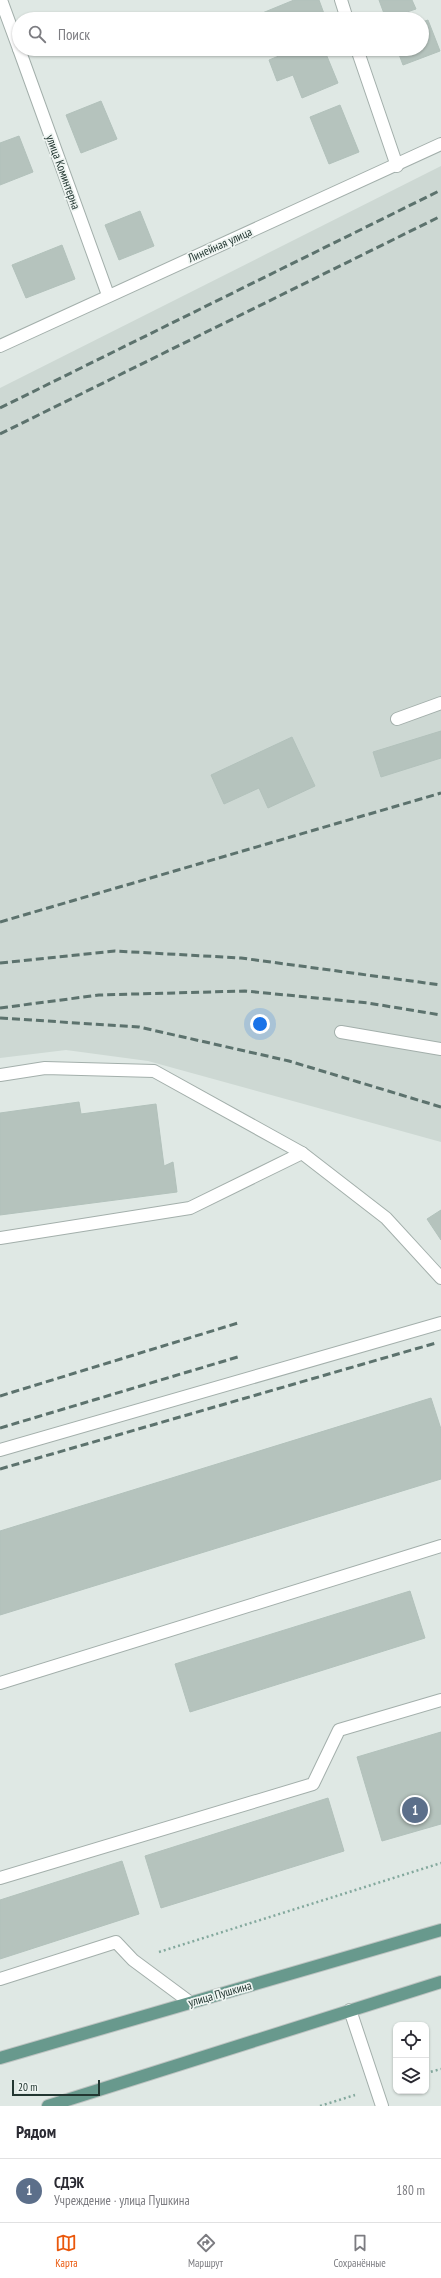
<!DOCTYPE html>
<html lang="ru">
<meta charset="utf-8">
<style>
body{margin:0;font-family:"PT Sans Narrow",sans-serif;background:#f2f2f3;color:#2b2b33}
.controls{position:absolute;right:12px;bottom:12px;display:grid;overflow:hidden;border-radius:8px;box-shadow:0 1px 3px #0004}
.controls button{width:36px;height:36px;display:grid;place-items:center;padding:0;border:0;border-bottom:1px solid #e1e1e2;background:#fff;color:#2b2b33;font:20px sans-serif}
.scale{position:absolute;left:12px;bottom:10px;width:88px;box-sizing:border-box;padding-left:4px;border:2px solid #223631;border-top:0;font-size:11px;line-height:14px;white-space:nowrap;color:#223631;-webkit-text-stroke:3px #eff5f2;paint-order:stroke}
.you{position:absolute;left:260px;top:1024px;width:14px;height:14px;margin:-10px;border:3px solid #fff;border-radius:50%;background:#1a73e8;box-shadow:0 0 0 6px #1a73e833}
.badge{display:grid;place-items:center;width:26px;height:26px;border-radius:50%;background:#ea580c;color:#fff;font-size:13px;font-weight:700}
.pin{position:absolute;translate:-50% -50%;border:2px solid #fff;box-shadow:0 1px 4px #0006}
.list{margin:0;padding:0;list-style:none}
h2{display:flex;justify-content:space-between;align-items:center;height:52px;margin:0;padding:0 16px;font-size:17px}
h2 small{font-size:13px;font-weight:400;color:#7c7c81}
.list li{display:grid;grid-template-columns:26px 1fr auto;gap:12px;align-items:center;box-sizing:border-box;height:64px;padding:0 16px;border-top:1px solid #e1e1e2}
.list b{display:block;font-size:15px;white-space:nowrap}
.list p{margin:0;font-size:13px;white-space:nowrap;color:#7c7c81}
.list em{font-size:13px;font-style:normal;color:#7c7c81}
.icon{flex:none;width:22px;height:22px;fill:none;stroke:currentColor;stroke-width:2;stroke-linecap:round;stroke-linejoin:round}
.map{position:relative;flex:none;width:441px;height:2106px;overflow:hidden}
.search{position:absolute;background:#fff;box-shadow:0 1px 3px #0004;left:12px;right:12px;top:12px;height:44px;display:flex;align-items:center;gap:10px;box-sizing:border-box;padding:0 14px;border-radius:22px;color:#7c7c81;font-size:15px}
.sheet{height:116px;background:#fff}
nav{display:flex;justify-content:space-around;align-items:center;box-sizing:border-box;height:56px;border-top:1px solid #e1e1e2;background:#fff;font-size:11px;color:#7c7c81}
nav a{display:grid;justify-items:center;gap:2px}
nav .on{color:#ea580c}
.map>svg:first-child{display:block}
.built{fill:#cdd8d3}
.building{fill:#b5c3bd;stroke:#b2c1bb}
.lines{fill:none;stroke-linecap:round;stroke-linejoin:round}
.service-casing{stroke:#a3afab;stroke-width:14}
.minor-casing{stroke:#a3afab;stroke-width:14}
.primary-casing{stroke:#bdc3c1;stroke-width:14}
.path{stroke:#83a89d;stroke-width:2.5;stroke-dasharray:2 3;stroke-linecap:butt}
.service{stroke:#fff;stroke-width:12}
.minor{stroke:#fff;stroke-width:12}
.primary{stroke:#68998d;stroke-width:12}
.rail{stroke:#5c726d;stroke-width:3;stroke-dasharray:8 4;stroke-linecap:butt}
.labels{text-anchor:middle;stroke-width:3.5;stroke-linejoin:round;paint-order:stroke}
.street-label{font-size:12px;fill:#223631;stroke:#eff5f2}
</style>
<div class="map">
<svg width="441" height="2106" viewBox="0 0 441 2106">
<rect width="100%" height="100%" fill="#dfe8e4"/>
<path class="built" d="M441,166V1142L148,1061L66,1050L0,1058V388Z"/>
<g class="building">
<path d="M294,0H319L326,19H257L255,16Z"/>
<path d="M379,0H412L416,9L386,19Z"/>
<path d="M428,20L440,51L403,65L397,49H422V22Z"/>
<path d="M296,49H324L338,83L302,98L293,75L277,81L269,60Z"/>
<path d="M101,101L117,139L81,153L66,115Z"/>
<path d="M340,105L359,152L329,164L310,117Z"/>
<path d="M19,136L33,172L0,185V143Z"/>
<path d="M140,211L154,246L119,260L105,225Z"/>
<path d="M62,245L75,279L26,298L12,265Z"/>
<path d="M441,731V758L381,777L373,752Z"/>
<path d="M292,737L315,786L268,808L259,788L224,804L211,775Z"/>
<path d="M79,1102L81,1114L156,1104L164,1166L173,1162L177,1192L0,1215V1113Z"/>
<path d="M441,1210V1240L427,1219Z"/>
<path d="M431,1398L441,1429V1479L0,1615V1531Z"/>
<path d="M410,1591L425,1638L190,1712L175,1664Z"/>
<path d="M441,1732V1824L382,1841L357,1757Z"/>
<path d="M328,1798L344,1851L161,1908L145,1856Z"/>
<path d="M122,1861L139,1914L0,1959V1900Z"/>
</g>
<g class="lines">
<g class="service-casing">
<g id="service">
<path d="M397,719L441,703"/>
<path d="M341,1032L441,1049"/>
<path d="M0,1075L45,1068L154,1071L302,1153L386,1218L441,1278"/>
<path d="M0,1238L190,1208L302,1153"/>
<path d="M0,1450L441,1323"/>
<path d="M0,1683L441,1546"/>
<path d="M0,1878L313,1784L339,1730L441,1700"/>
<path d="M0,1979L116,1942L133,1960L191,2003"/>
<path d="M350,2010L382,2106"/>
</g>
</g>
<g class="minor-casing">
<g id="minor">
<path d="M1,0L19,49"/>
<path d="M341,0L347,19"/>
<path d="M19,49L108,295"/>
<path d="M357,49L397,166"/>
<path d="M0,346L441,144"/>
</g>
</g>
<g class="primary-casing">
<g id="primary">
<path d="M0,2058L441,1930"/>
<path d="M48,2106L441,1982"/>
</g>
</g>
<g class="path">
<path d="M159,1952L441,1863"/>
<path d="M426,2073L441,2069"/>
<path d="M320,2106L355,2095"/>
</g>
<use href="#service" class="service"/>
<use href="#minor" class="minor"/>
<use href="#primary" class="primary"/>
<g class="rail">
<path d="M0,408L441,190"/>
<path d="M0,434L441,216"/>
<path d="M0,922L441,793"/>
<path d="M0,963L115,951L241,958L441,985"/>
<path d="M0,1008L99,995L245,991L368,1003L441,1015"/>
<path d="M0,1018L139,1027L289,1061L441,1107"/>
<path d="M0,1396L238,1323"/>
<path d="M0,1428L241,1356"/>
<path d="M0,1469L436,1343"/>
</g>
</g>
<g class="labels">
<g class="street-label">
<text transform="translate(63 172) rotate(70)" y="4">улица Коминтерна</text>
<text transform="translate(220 245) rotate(-24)" y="4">Линейная улица</text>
<text transform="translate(220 1994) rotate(-16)" y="4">улица Пушкина</text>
</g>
</g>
</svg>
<div class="controls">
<button><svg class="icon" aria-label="locate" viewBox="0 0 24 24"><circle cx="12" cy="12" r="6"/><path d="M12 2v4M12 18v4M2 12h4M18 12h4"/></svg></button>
<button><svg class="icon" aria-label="layers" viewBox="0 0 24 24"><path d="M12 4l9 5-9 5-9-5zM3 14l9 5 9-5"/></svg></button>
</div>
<div class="scale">20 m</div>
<div class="you"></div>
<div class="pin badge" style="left:415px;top:1810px;background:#5c6f8a">1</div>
<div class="search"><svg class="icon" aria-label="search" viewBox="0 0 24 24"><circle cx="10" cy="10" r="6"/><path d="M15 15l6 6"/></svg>Поиск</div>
</div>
<section class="sheet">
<h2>Рядом<small></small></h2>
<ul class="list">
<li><span class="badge" style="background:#5c6f8a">1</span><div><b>СДЭК</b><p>Учреждение · улица Пушкина</p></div><em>180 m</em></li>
</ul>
</section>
<nav>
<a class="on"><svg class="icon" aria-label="map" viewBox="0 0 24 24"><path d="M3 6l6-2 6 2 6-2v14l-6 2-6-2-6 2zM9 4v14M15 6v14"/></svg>Карта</a>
<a><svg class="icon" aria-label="directions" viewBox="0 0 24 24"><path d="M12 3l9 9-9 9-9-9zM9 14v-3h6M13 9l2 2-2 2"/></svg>Маршрут</a>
<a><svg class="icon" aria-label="saved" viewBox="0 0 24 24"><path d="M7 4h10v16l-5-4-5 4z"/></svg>Сохранённые</a>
</nav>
